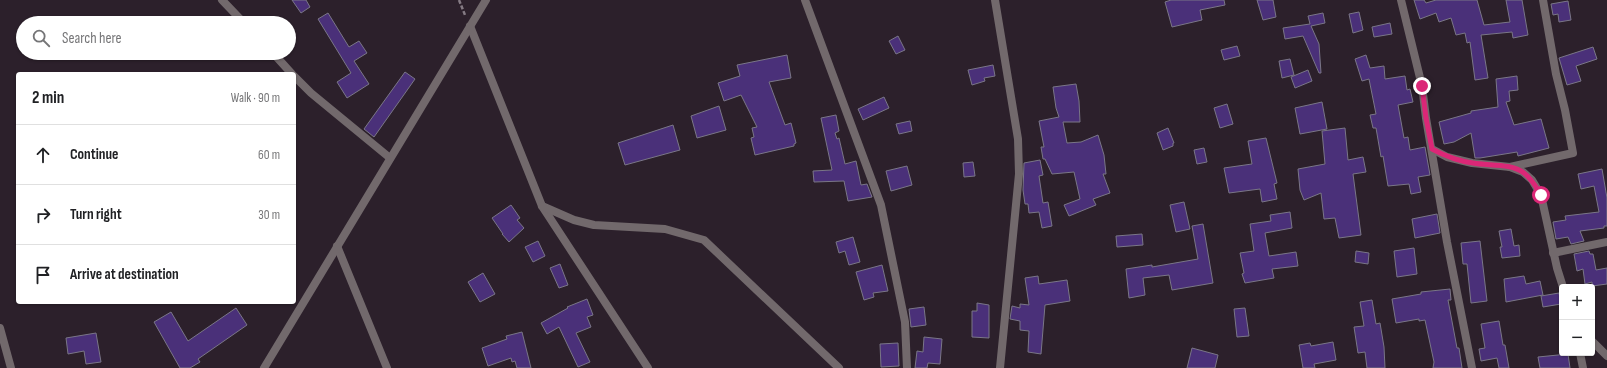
<!DOCTYPE html>
<meta charset="utf-8">
<style>
body{margin:0;font-family:"Sofia Sans Condensed",sans-serif;background:#f6f6f6;color:#202124}
.controls{position:absolute;right:12px;bottom:12px;display:grid;overflow:hidden;border-radius:4px;box-shadow:0 1px 3px #0004}
.controls button{width:36px;height:36px;display:grid;place-items:center;padding:0;border:0;border-bottom:1px solid #e0e0e0;background:#fff;color:#202124;font:20px sans-serif}
.stop{position:absolute;width:12px;height:12px;margin:-9px;border:3px solid #db2777;border-radius:50%;background:#fff}
.stop.end{background:#db2777;border-color:#fff;box-shadow:0 1px 4px #0008}
.list{margin:0;padding:0;list-style:none}
h2{display:flex;justify-content:space-between;align-items:center;height:52px;margin:0;padding:0 16px;font-size:17px}
h2 small{font-size:13px;font-weight:400;color:#757577}
.list li{display:grid;grid-template-columns:26px 1fr auto;gap:12px;align-items:center;box-sizing:border-box;height:60px;padding:0 16px;border-top:1px solid #e0e0e0}
.list b{display:block;font-size:15px;white-space:nowrap}
.list em{font-size:13px;font-style:normal;color:#757577}
.icon{flex:none;width:22px;height:22px;fill:none;stroke:currentColor;stroke-width:2;stroke-linecap:round;stroke-linejoin:round}
.map{position:relative;flex:none;width:1607px;height:368px;overflow:hidden}
.search{position:absolute;background:#fff;box-shadow:0 1px 3px #0004;left:16px;top:16px;width:280px;height:44px;display:flex;align-items:center;gap:10px;box-sizing:border-box;padding:0 14px;border-radius:22px;color:#757577;font-size:15px}
.panel{position:absolute;background:#fff;box-shadow:0 1px 3px #0004;left:16px;top:72px;width:280px;height:232px;border-radius:4px}
.map>svg:first-child{display:block}
.building{fill:#4a3079;stroke:#7a7687}
.lines{fill:none;stroke-linecap:round;stroke-linejoin:round}
.path{stroke:#857b84;stroke-width:2.5;stroke-dasharray:4 2;stroke-linecap:butt}
.minor{stroke:#72696c;stroke-width:8}
.tertiary{stroke:#72696c;stroke-width:8}
.route{stroke:#db2777;stroke-width:5}
</style>
<div class="map">
<svg width="1607" height="368" viewBox="0 0 1607 368">
<rect width="100%" height="100%" fill="#2c202b"/>
<g class="building">
<path d="M292,0H306L310,7L301,13Z"/>
<path d="M1171,0H1224L1225,5L1200,10L1202,20L1172,27L1165,2Z"/>
<path d="M1257,0H1273L1276,17L1263,20Z"/>
<path d="M1414,0H1424L1426,3L1436,0H1477L1484,25L1510,22L1506,0H1522L1528,35L1513,38L1512,32L1481,35L1488,78L1475,80L1470,42L1467,43L1465,33L1456,35L1451,18L1439,22L1436,13L1420,19Z"/>
<path d="M1568,1L1571,20L1559,22L1558,14L1553,15L1551,4Z"/>
<path d="M1359,12L1363,30L1353,33L1349,14Z"/>
<path d="M328,13L349,47L359,41L367,53L354,61L369,84L347,98L337,82L351,73L318,19Z"/>
<path d="M1323,13L1325,23L1311,26L1319,44L1321,73H1319L1303,36L1285,39L1283,28L1310,24L1308,16Z"/>
<path d="M1390,23L1392,34L1374,37L1372,27Z"/>
<path d="M898,36L905,50L896,54L889,41Z"/>
<path d="M1237,46L1240,56L1224,60L1221,50Z"/>
<path d="M1593,47L1597,59L1576,66L1581,81L1567,85L1559,58Z"/>
<path d="M787,55L791,78L769,82L785,125L791,123L796,143L794,144V146L755,155L751,138L754,137L752,128L757,127L741,95L724,101L718,83L740,76L737,65Z"/>
<path d="M1366,55L1370,68L1384,66L1385,79L1405,76L1407,90L1410,89L1413,102L1398,105L1404,138L1408,137L1410,150L1425,147L1430,175L1418,177L1421,192L1411,194L1409,184L1388,186L1383,156L1381,157L1376,128H1373L1370,115L1376,114L1369,79L1362,81L1355,59Z"/>
<path d="M1290,59L1294,75L1282,78L1279,61Z"/>
<path d="M993,65L995,76L984,78L985,81L972,85L968,70Z"/>
<path d="M1308,70L1312,81L1295,88L1291,77Z"/>
<path d="M405,72L415,79L374,137L364,129Z"/>
<path d="M1517,76L1518,90L1509,91L1510,101L1506,102L1514,125L1541,119L1549,148L1518,156L1517,152L1480,158H1475L1471,133L1454,142L1444,144L1439,122L1471,113V111L1498,107L1496,79Z"/>
<path d="M1076,84L1079,101L1080,122H1063L1067,143L1081,142L1098,135L1104,155L1106,174H1103L1110,193L1093,199L1096,205L1069,216L1064,205L1080,199L1074,172L1052,174L1045,159H1043L1041,147H1044L1039,121L1059,117L1056,108L1053,87Z"/>
<path d="M884,97L889,108L863,120L858,109Z"/>
<path d="M1322,102L1327,129L1300,134L1295,108Z"/>
<path d="M1227,104L1233,124L1220,128L1214,108Z"/>
<path d="M719,106L726,130L697,138L691,116Z"/>
<path d="M836,115L839,131L835,133L837,139L839,138L845,164L856,161L861,185L867,184L872,197L848,201L844,181L814,182L813,171L832,170L821,118Z"/>
<path d="M910,121L912,131L899,134L896,124Z"/>
<path d="M673,125L680,150L625,165L618,143Z"/>
<path d="M1168,128L1174,143H1173V146L1163,150L1157,133Z"/>
<path d="M1345,128L1348,160L1363,157L1366,172L1353,174L1361,235L1339,238L1335,218L1324,219L1321,193L1304,200L1300,190L1298,169L1325,164L1322,131Z"/>
<path d="M1266,138L1277,183L1274,184L1277,199L1262,202L1260,189L1229,193L1224,168L1252,164L1248,141Z"/>
<path d="M1204,148L1207,162L1197,164L1194,150Z"/>
<path d="M1040,160L1043,175L1039,176L1043,203L1048,202L1052,226L1042,228L1039,212L1029,213L1028,204H1025L1023,190L1024,163Z"/>
<path d="M973,162L975,176L964,177L963,163Z"/>
<path d="M907,166L912,185L891,191L886,171Z"/>
<path d="M1602,169L1607,198V226H1604V228L1580,231L1584,241L1571,244L1568,237L1556,239L1553,222L1566,220L1565,216L1599,212L1594,186L1581,189L1578,174Z"/>
<path d="M1184,202L1190,229L1176,232L1170,205Z"/>
<path d="M511,205L520,218L517,220L524,228L509,242L502,234H503L492,218Z"/>
<path d="M1290,212L1292,228L1265,233L1269,256L1296,252L1298,266L1272,269L1274,278L1245,283L1242,274L1244,273L1240,253L1254,251L1250,224L1271,221L1270,215Z"/>
<path d="M1437,214L1440,233L1415,238L1412,219Z"/>
<path d="M1203,224L1213,283L1172,290L1169,275L1143,278L1145,295L1129,298L1126,269L1152,265V267L1198,259L1192,226Z"/>
<path d="M1511,229L1514,246L1519,245L1520,256L1502,258L1500,247H1502L1499,231Z"/>
<path d="M1142,234L1143,245L1117,247L1116,236Z"/>
<path d="M853,237L860,262L849,265L845,251L839,253L836,242Z"/>
<path d="M538,241L545,256L533,262L525,247Z"/>
<path d="M1480,241L1487,301L1471,303L1467,264H1463L1461,243Z"/>
<path d="M1414,248L1417,274L1397,277L1394,251Z"/>
<path d="M1356,251L1369,253L1368,264L1355,262Z"/>
<path d="M1589,251L1590,254H1593L1596,270L1607,268V284L1592,286V282L1585,284L1583,269L1577,271L1574,254Z"/>
<path d="M560,264L568,285L559,288L550,268Z"/>
<path d="M882,265L888,291L873,293L874,297L864,300L856,272Z"/>
<path d="M483,273L495,294L480,302L468,282Z"/>
<path d="M1038,276L1039,284L1067,280L1070,301L1045,305L1041,354L1028,352L1029,331L1020,330V321L1010,319L1012,306L1020,308V304L1029,305L1025,278Z"/>
<path d="M1524,276L1526,284L1540,281L1543,295L1506,302L1504,279Z"/>
<path d="M1450,289L1451,300H1448L1457,348H1459L1462,368H1433L1434,362L1425,320L1419,321V319L1396,323L1392,299L1421,294V292Z"/>
<path d="M1559,293L1561,304L1543,307L1541,296Z"/>
<path d="M587,299L593,315L587,317L591,327L576,333L590,362L578,367L559,327L547,334L541,323L568,308L567,307Z"/>
<path d="M1372,300L1376,324L1380,323L1384,347L1385,368H1367L1365,352L1358,353L1354,327L1364,326L1360,302Z"/>
<path d="M977,303L989,305V338L972,337V311H977Z"/>
<path d="M924,307L926,325L911,327L909,309Z"/>
<path d="M236,308L247,325L198,359L200,362L190,368H180L154,322L171,312L188,341Z"/>
<path d="M1245,308L1249,336L1237,337L1234,309Z"/>
<path d="M1499,321L1503,345H1505L1509,368H1499L1497,358L1481,361L1479,349L1485,348L1481,324Z"/>
<path d="M522,332L531,368H517L515,361L512,362L511,358L488,366L482,348L507,339L506,336Z"/>
<path d="M96,333L101,362L86,364L84,351L68,354L66,338Z"/>
<path d="M924,337L942,339L940,364L928,363L927,368H915L917,351L923,352Z"/>
<path d="M1333,342L1336,360L1314,364L1315,368H1303L1299,345L1310,343L1311,346Z"/>
<path d="M898,343L899,366L881,367L880,344Z"/>
<path d="M1192,348L1218,355L1215,368H1187Z"/>
<path d="M1568,354L1570,368H1540L1538,357Z"/>
</g>
<g class="lines">
<path class="path" d="M459,0L465,15"/>
<g class="minor">
<path d="M222,0L244,23"/>
<path d="M805,0L881,205L905,322L907,368"/>
<path d="M995,0L1018,139L1019,174L1000,368"/>
<path d="M1401,0L1422,86L1426,118L1447,242L1472,368"/>
<path d="M470,26L542,206L648,368"/>
<path d="M273,53L292,74"/>
<path d="M294,76L311,93L390,158"/>
<path d="M1432,149L1447,157L1472,163L1510,167L1523,172L1532,180L1541,195L1557,268L1563,287"/>
<path d="M1510,167L1573,153L1565,110L1556,74L1543,0"/>
<path d="M542,206L574,220L594,225L665,229L704,240L839,368"/>
<path d="M337,246L387,368"/>
<path d="M1553,253L1607,242"/>
<path d="M0,328L11,368"/>
<path d="M1592,341L1607,356"/>
<path d="M1580,353L1583,368"/>
</g>
<path class="tertiary" d="M264,368L486,0"/>
</g>
<g class="lines">
<path class="route" d="M1422,86L1426,118L1432,149C1445,156 1458,161 1473,163C1489,166 1511,163 1524,173C1532,179 1536,187 1541,195"/>
</g>
</svg>
<div class="controls">
<button>+</button>
<button>−</button>
</div>
<div class="stop" style="left:1541px;top:195px"></div>
<div class="stop end" style="left:1422px;top:86px"></div>
<div class="search"><svg class="icon" aria-label="search" viewBox="0 0 24 24"><circle cx="10" cy="10" r="6"/><path d="M15 15l6 6"/></svg>Search here</div>
<section class="panel">
<h2>2 min<small>Walk · 90 m</small></h2>
<ul class="list">
<li><svg class="icon" aria-label="ahead" viewBox="0 0 24 24"><path d="M12 20V5M6 11l6-6 6 6"/></svg><div><b>Continue</b></div><em>60 m</em></li>
<li><svg class="icon" aria-label="right" viewBox="0 0 24 24"><path d="M7 20v-9h11M14 6l5 5-5 5"/></svg><div><b>Turn right</b></div><em>30 m</em></li>
<li><svg class="icon" aria-label="arrive" viewBox="0 0 24 24"><path d="M6 21V4h12l-3 4 3 4H6"/></svg><div><b>Arrive at destination</b></div></li>
</ul>
</section>
</div>
